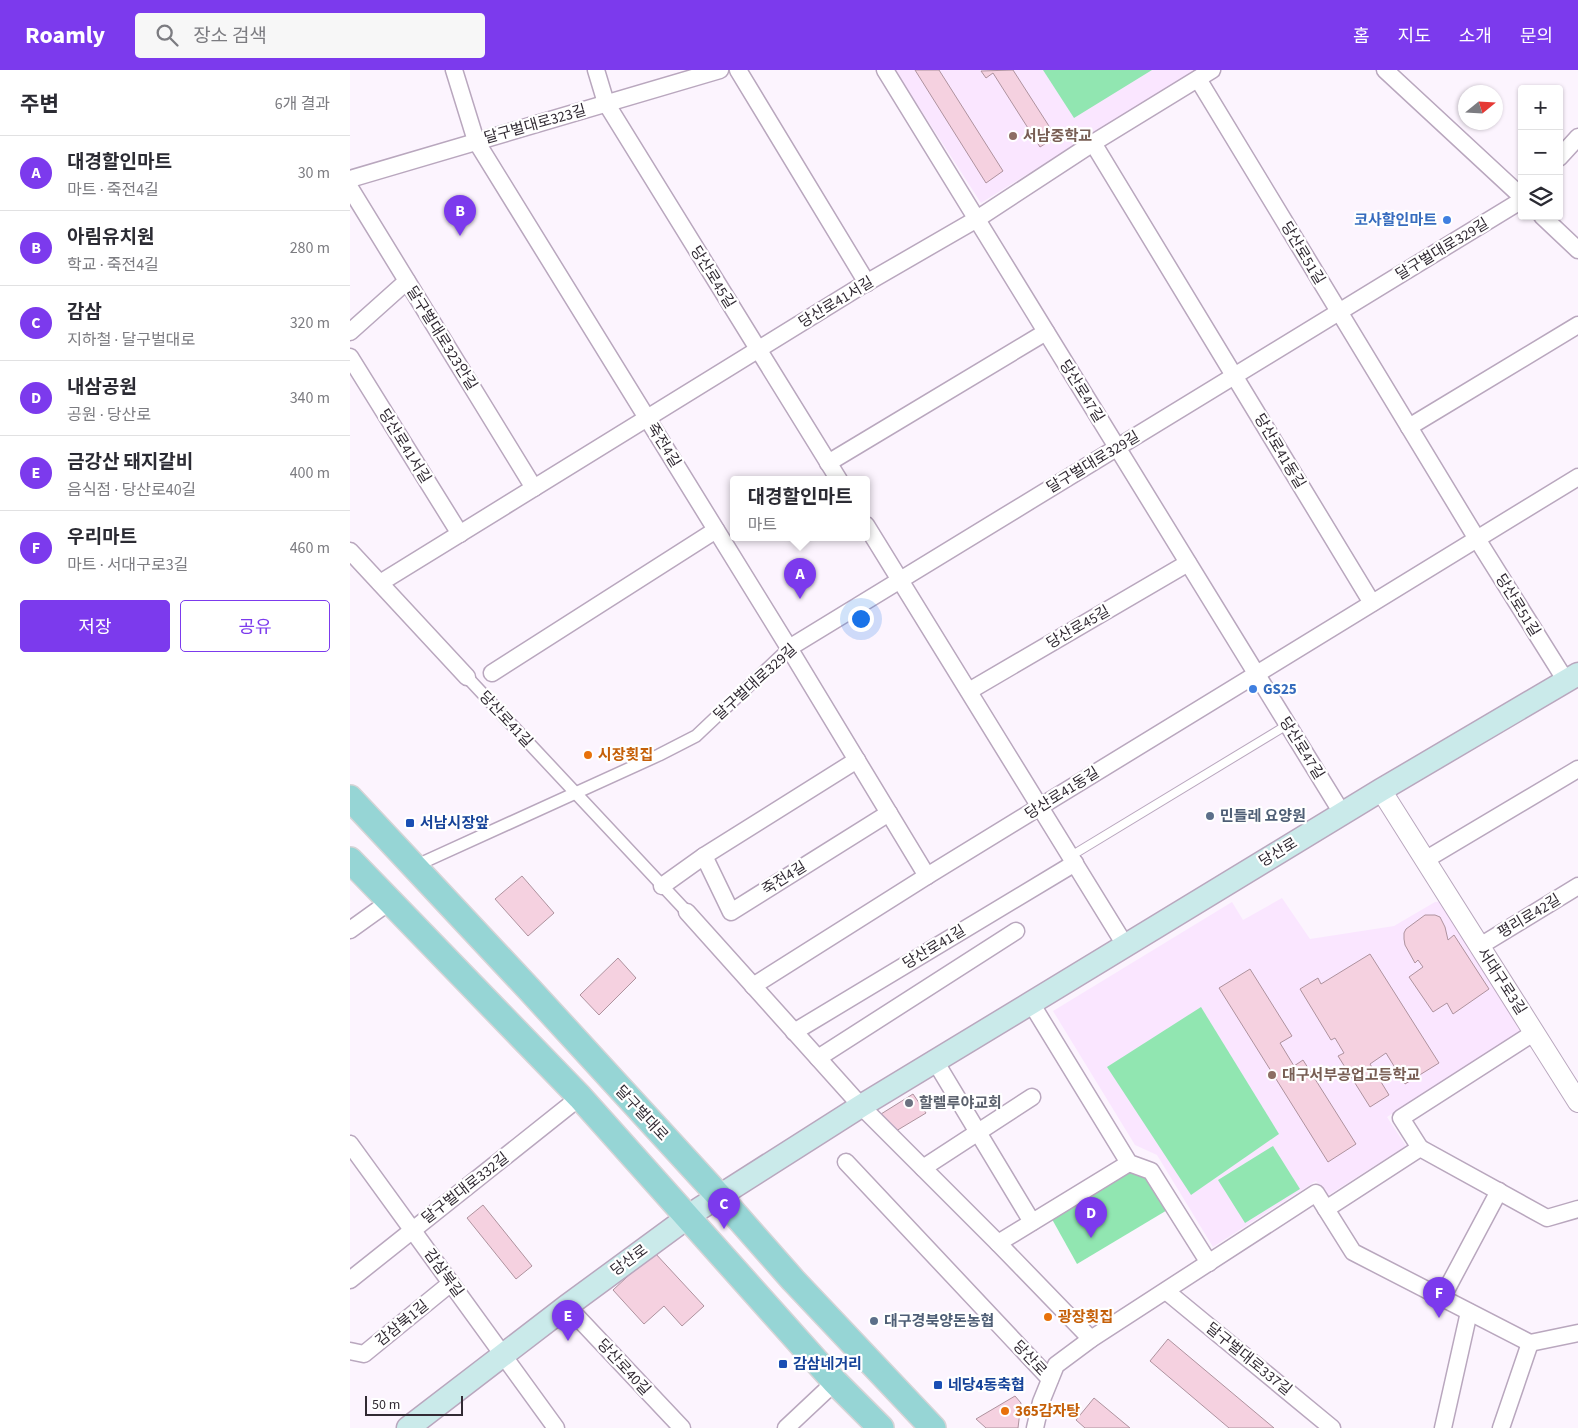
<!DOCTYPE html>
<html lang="ko">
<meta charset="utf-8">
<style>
body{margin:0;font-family:"Source Sans 3","Noto Sans KR",sans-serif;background:#f7f7f7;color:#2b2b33}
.controls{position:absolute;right:15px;top:15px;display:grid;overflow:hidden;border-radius:5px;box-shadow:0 1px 4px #0004}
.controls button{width:45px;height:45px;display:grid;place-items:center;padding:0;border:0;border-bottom:1px solid #e1e1e2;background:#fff;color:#2b2b33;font:25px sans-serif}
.compass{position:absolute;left:1108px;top:15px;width:45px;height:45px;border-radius:50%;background:#fff;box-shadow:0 1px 4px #0004;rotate:72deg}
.scale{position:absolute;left:15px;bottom:12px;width:98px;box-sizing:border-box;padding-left:5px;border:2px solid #312a33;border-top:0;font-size:14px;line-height:18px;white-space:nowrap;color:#312a33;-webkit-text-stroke:4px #fff;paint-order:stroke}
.you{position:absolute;left:510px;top:548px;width:18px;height:18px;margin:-12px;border:4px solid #fff;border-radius:50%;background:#1a73e8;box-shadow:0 0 0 8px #1a73e833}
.badge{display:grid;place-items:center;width:32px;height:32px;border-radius:50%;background:#7c3aed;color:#fff;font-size:16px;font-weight:700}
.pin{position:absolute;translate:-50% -41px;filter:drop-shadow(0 1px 2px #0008)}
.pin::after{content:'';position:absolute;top:26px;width:18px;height:15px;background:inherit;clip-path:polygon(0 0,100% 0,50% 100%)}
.popup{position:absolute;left:380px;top:406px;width:140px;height:65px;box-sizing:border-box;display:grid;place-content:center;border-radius:5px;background:#fff;filter:drop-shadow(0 1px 4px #0005);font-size:16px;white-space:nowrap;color:#7c7c81}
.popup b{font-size:19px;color:#2b2b33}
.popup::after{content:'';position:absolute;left:50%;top:100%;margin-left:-10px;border:10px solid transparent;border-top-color:#fff}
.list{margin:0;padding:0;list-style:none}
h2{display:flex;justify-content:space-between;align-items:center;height:65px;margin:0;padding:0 20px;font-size:21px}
h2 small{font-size:16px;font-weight:400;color:#7c7c81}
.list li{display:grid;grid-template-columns:32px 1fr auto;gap:15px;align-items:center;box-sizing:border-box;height:75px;padding:0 20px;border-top:1px solid #e1e1e2}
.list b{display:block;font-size:19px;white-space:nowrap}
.list p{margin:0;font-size:16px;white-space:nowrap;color:#7c7c81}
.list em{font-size:16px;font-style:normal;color:#7c7c81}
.actions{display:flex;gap:10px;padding:15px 20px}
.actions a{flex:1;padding:11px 0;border:1px solid #7c3aed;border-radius:5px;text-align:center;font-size:18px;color:#7c3aed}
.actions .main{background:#7c3aed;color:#fff}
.icon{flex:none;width:28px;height:28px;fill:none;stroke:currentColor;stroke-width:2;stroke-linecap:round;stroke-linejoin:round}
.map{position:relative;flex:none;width:1228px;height:1358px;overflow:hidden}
header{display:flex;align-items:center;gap:30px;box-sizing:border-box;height:70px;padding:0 25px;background:#7c3aed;color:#fff}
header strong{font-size:24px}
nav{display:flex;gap:28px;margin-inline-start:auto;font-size:18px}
.search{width:350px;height:45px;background:#f7f7f7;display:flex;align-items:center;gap:12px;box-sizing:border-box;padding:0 18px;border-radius:5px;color:#7c7c81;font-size:19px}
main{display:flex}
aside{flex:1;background:#fff}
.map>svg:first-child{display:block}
.built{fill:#fae6ff}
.green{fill:#91e6b1}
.building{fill:#f5d1e0;stroke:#ae929e}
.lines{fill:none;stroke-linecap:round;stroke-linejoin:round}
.service-casing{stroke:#b9a7be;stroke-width:10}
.pedestrian-casing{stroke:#b9a7be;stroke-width:14}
.minor-casing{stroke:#b9a7be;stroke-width:19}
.tertiary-casing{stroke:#b9a7be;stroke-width:22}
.secondary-casing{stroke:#b9a7be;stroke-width:25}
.primary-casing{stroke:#d6d4d6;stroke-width:28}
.service{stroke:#fff;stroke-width:8}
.pedestrian{stroke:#fff;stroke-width:11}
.minor{stroke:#fff;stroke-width:16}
.tertiary{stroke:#fff;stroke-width:20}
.secondary{stroke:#caeaea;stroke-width:22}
.primary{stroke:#96d5d5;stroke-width:25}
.education-dot{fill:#8d6e63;stroke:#fff;stroke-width:2}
.shop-dot{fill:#3f7fe0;stroke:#fff;stroke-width:2}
.food-dot{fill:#e8710a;stroke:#fff;stroke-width:2}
.service-dot{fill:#5c6f8a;stroke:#fff;stroke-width:2}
.transit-dot{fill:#1a4fb4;stroke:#fff;stroke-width:2}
.worship-dot{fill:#6b7280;stroke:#fff;stroke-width:2}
.labels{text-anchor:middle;stroke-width:4.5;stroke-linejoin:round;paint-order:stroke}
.street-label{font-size:15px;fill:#312a33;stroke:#fff}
.education-label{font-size:15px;font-weight:bold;fill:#785e54;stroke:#fff;text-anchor:start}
.shop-label{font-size:15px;font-weight:bold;fill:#366cbe;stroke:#fff;text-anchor:end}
.food-label{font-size:15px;font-weight:bold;fill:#c56008;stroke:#fff;text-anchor:start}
.service-label{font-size:15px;font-weight:bold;fill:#4e5e75;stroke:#fff;text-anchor:start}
.transit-label{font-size:15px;font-weight:bold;fill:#164399;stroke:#fff;text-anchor:start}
.worship-label{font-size:15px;font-weight:bold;fill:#5b616d;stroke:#fff;text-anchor:start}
</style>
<header>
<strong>Roamly</strong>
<div class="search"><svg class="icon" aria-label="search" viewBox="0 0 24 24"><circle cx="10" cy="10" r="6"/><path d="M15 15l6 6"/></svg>장소 검색</div>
<nav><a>홈</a><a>지도</a><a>소개</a><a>문의</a></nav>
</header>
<main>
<aside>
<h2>주변<small>6개 결과</small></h2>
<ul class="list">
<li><span class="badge">A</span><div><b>대경할인마트</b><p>마트 · 죽전4길</p></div><em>30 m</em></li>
<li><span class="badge">B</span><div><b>아림유치원</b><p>학교 · 죽전4길</p></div><em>280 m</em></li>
<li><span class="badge">C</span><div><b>감삼</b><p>지하철 · 달구벌대로</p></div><em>320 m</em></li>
<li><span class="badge">D</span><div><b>내삼공원</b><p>공원 · 당산로</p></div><em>340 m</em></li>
<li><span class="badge">E</span><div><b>금강산 돼지갈비</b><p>음식점 · 당산로40길</p></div><em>400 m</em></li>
<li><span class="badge">F</span><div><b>우리마트</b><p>마트 · 서대구로3길</p></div><em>460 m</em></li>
</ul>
<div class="actions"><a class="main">저장</a><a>공유</a></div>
</aside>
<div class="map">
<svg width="1228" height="1358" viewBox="0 0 1228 1358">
<rect width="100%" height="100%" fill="#fcf4fe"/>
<g class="built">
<path d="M545,0H845L631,133Z"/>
<path d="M932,828L960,869L1044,856L1085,832L1095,831L1171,954L1169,962L1037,1047L1056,1076L977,1126L966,1111L863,1177L807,1085L785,1075L703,941L882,832L893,850Z"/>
</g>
<g class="green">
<path d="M693,0H802L724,48Z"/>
<path d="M851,937L929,1064L841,1125L757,997Z"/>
<path d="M923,1076L950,1119L895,1153L868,1110Z"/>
<path d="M779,1093L801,1101L824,1136L727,1194L698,1142Z"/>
</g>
<g class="building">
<path d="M565,0H589L653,101L636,113Z"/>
<path d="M663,0L706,67L690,77L643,3L636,8L631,1Z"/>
<path d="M172,806L204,843L178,866L145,829Z"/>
<path d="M1075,845H1085L1090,847L1095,857L1098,870L1104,865L1139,919L1103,944L1097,933L1083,942L1059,907L1073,897L1068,890L1065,893L1055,875L1054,869V863L1056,859Z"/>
<path d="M1020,884L1089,993L1055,1014L1036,983L1020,994L1039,1025L1020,1037L988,986L994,983L985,968L981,970L950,919L968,908L971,914Z"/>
<path d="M268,888L286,908L249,945L230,925Z"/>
<path d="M900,899L942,966L930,973L944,996L953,990L1006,1074L978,1092L869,918Z"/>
<path d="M563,1024L576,1043L546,1061L531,1044Z"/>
<path d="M133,1135L182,1196L166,1209L117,1148Z"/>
<path d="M304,1182L354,1236L332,1256L314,1236L294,1254L263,1220Z"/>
<path d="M818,1269L924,1358H879L800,1291Z"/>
<path d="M665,1326L671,1333L668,1358H636L626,1349Z"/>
<path d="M744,1328L780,1358H735L726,1350Z"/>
</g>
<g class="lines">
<g class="service-casing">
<path id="service" d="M721,786L937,655"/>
</g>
<g class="pedestrian-casing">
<g id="pedestrian">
<path d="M117,607L337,842"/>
<path d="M65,796L309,685L346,666L439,578"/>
</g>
</g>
<g class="minor-casing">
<g id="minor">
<path d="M104,0L126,71L439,578L577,806"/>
<path d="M246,0L256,33L489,410"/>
<path d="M388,0L517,213"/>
<path d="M535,0L992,743"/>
<path d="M1035,0L1172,127"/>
<path d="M848,9L1127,469L1216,611"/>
<path d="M743,73L1022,533"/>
<path d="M1209,88L1228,67"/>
<path d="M0,109L370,0"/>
<path d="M0,118L184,418"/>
<path d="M1192,146L1228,180"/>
<path d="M0,262L57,211"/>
<path d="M0,287L110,464"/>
<path d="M1059,357L1228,255"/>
<path d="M478,393L696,262"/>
<path d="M516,455L775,875"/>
<path d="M0,481L117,607"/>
<path d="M30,513L511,216L627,149L743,73L862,0"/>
<path d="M439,578L1172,130"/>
<path d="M142,603L366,460"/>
<path d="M619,621L838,493"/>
<path d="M354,786L381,842L539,743"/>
<path d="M1075,790L1228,699"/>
<path d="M312,816L354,786L507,690"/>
<path d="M337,842L511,1036L648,1173L741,1269"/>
<path d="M0,860L39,832"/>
<path d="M1130,876L1228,816"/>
<path d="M403,916L577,806L1228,407"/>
<path d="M681,933L779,1093L801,1101L859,1193"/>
<path d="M444,962L725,793"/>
<path d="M468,988L666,861"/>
<path d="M585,991L682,1152"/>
<path d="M0,1074L206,1358"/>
<path d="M1070,1078L1051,1048L1185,962"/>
<path d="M1070,1078L1197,1148L1228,1139"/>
<path d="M496,1092L700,1309"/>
<path d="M573,1098L682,1027"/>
<path d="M976,1139L1003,1182L1180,1273L1228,1263"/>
<path d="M648,1173L779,1093"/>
<path d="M0,1210L230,1027"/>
<path d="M816,1221L982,1358"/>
<path d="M1092,1228L1149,1121"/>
<path d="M217,1236L332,1358"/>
<path d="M0,1281L14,1284L101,1213"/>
<path d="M436,1358L485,1312"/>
<path d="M685,1358L691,1332L706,1295L741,1269L966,1123L976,1139L1070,1078"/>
<path d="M1093,1358L1119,1242"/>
<path d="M1151,1358L1180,1273"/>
</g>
</g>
<g class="tertiary-casing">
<path id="tertiary" d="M1031,720L1228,1032"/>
</g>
<g class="secondary-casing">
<path id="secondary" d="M58,1358L217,1236L349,1139L511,1036L681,933L1031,720L1228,604"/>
</g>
<g class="primary-casing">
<g id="primary">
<path d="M0,728L179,919L369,1126L443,1210L583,1358"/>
<path d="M0,790L230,1027L485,1312L531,1358"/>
</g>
</g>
<use href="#service" class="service"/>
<use href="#pedestrian" class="pedestrian"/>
<use href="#minor" class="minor"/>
<use href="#tertiary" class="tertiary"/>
<use href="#secondary" class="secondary"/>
<use href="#primary" class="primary"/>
</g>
<g class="education-dot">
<circle cx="663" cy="66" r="5"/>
<circle cx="922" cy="1005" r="5"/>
</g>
<g class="shop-dot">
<circle cx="1097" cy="150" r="5"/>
<circle cx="903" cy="619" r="5"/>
</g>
<g class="food-dot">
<circle cx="238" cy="685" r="5"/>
<circle cx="698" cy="1247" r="5"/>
<circle cx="655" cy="1341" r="5"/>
</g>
<g class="service-dot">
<circle cx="860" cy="746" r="5"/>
<circle cx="524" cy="1251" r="5"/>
</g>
<g class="transit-dot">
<rect x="55" y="748" width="10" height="10" rx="2.5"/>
<rect x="428" y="1289" width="10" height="10" rx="2.5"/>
<rect x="583" y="1310" width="10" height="10" rx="2.5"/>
</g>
<circle class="worship-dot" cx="559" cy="1033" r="5"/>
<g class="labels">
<g class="street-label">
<text transform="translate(185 54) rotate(-16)" y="5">달구벌대로323길</text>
<text transform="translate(1092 179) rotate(-31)" y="5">달구벌대로329길</text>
<text transform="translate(953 183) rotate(59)" y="5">당산로51길</text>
<text transform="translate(363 207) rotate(58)" y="5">당산로45길</text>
<text transform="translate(486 232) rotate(-31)" y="5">당산로41서길</text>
<text transform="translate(92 268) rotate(58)" y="5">달구벌대로323안길</text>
<text transform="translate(732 321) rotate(58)" y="5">당산로47길</text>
<text transform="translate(314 375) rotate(58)" y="5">죽전4길</text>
<text transform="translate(55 376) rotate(58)" y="5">당산로41서길</text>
<text transform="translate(930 381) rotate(59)" y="5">당산로41동길</text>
<text transform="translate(743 392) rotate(-31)" y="5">달구벌대로329길</text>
<text transform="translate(1168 535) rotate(58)" y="5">당산로51길</text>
<text transform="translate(728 557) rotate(-30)" y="5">당산로45길</text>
<text transform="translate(405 612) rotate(-42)" y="5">달구벌대로329길</text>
<text transform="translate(156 649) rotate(47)" y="5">당산로41길</text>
<text transform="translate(952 678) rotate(58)" y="5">당산로47길</text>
<text transform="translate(712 723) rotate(-32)" y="5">당산로41동길</text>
<text transform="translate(928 782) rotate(-31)" y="5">당산로</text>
<text transform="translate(434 808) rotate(-32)" y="5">죽전4길</text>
<text transform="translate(1179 846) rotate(-31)" y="5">평리로42길</text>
<text transform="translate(584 877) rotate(-31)" y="5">당산로41길</text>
<text transform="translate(1152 911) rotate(57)" y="5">서대구로3길</text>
<text transform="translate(292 1043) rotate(47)" y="5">달구벌대로</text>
<text transform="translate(115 1118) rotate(-38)" y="5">달구벌대로332길</text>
<text transform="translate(279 1190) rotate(-36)" y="5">당산로</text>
<text transform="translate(94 1203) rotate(54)" y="5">감삼북길</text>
<text transform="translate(52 1253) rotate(-39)" y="5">감삼북1길</text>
<text transform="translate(680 1288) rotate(47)" y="5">당산로</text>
<text transform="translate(899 1289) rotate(39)" y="5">달구벌대로337길</text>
<text transform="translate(274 1297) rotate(47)" y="5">당산로40길</text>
</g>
<g class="education-label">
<text x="673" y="71">서남중학교</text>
<text x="932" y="1010">대구서부공업고등학교</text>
</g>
<g class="shop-label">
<text x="1087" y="155">코사할인마트</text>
<text x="913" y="624" text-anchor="start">GS25</text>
</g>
<g class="food-label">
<text x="248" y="690">시장횟집</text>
<text x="708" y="1252">광장횟집</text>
<text x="665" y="1346">365감자탕</text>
</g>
<g class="service-label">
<text x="870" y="751">민들레 요양원</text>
<text x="534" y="1256">대구경북양돈농협</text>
</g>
<g class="transit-label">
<text x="70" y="758">서남시장앞</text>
<text x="443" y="1299">감삼네거리</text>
<text x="598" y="1320">네당4동축협</text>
</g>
<g class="worship-label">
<text x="569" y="1038">할렐루야교회</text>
</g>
</g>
</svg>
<div class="controls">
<button>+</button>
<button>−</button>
<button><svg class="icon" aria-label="layers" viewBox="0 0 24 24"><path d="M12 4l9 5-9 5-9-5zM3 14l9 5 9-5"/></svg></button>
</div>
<svg class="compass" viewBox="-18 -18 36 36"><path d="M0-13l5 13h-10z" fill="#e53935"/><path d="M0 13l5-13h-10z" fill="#7c7c81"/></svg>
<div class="scale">50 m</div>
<div class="you"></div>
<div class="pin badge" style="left:450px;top:529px">A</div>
<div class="popup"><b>대경할인마트</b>마트</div>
<div class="pin badge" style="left:110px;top:166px">B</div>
<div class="pin badge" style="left:374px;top:1159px">C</div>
<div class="pin badge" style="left:741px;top:1168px">D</div>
<div class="pin badge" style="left:218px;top:1271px">E</div>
<div class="pin badge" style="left:1089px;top:1248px">F</div>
</div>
</main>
